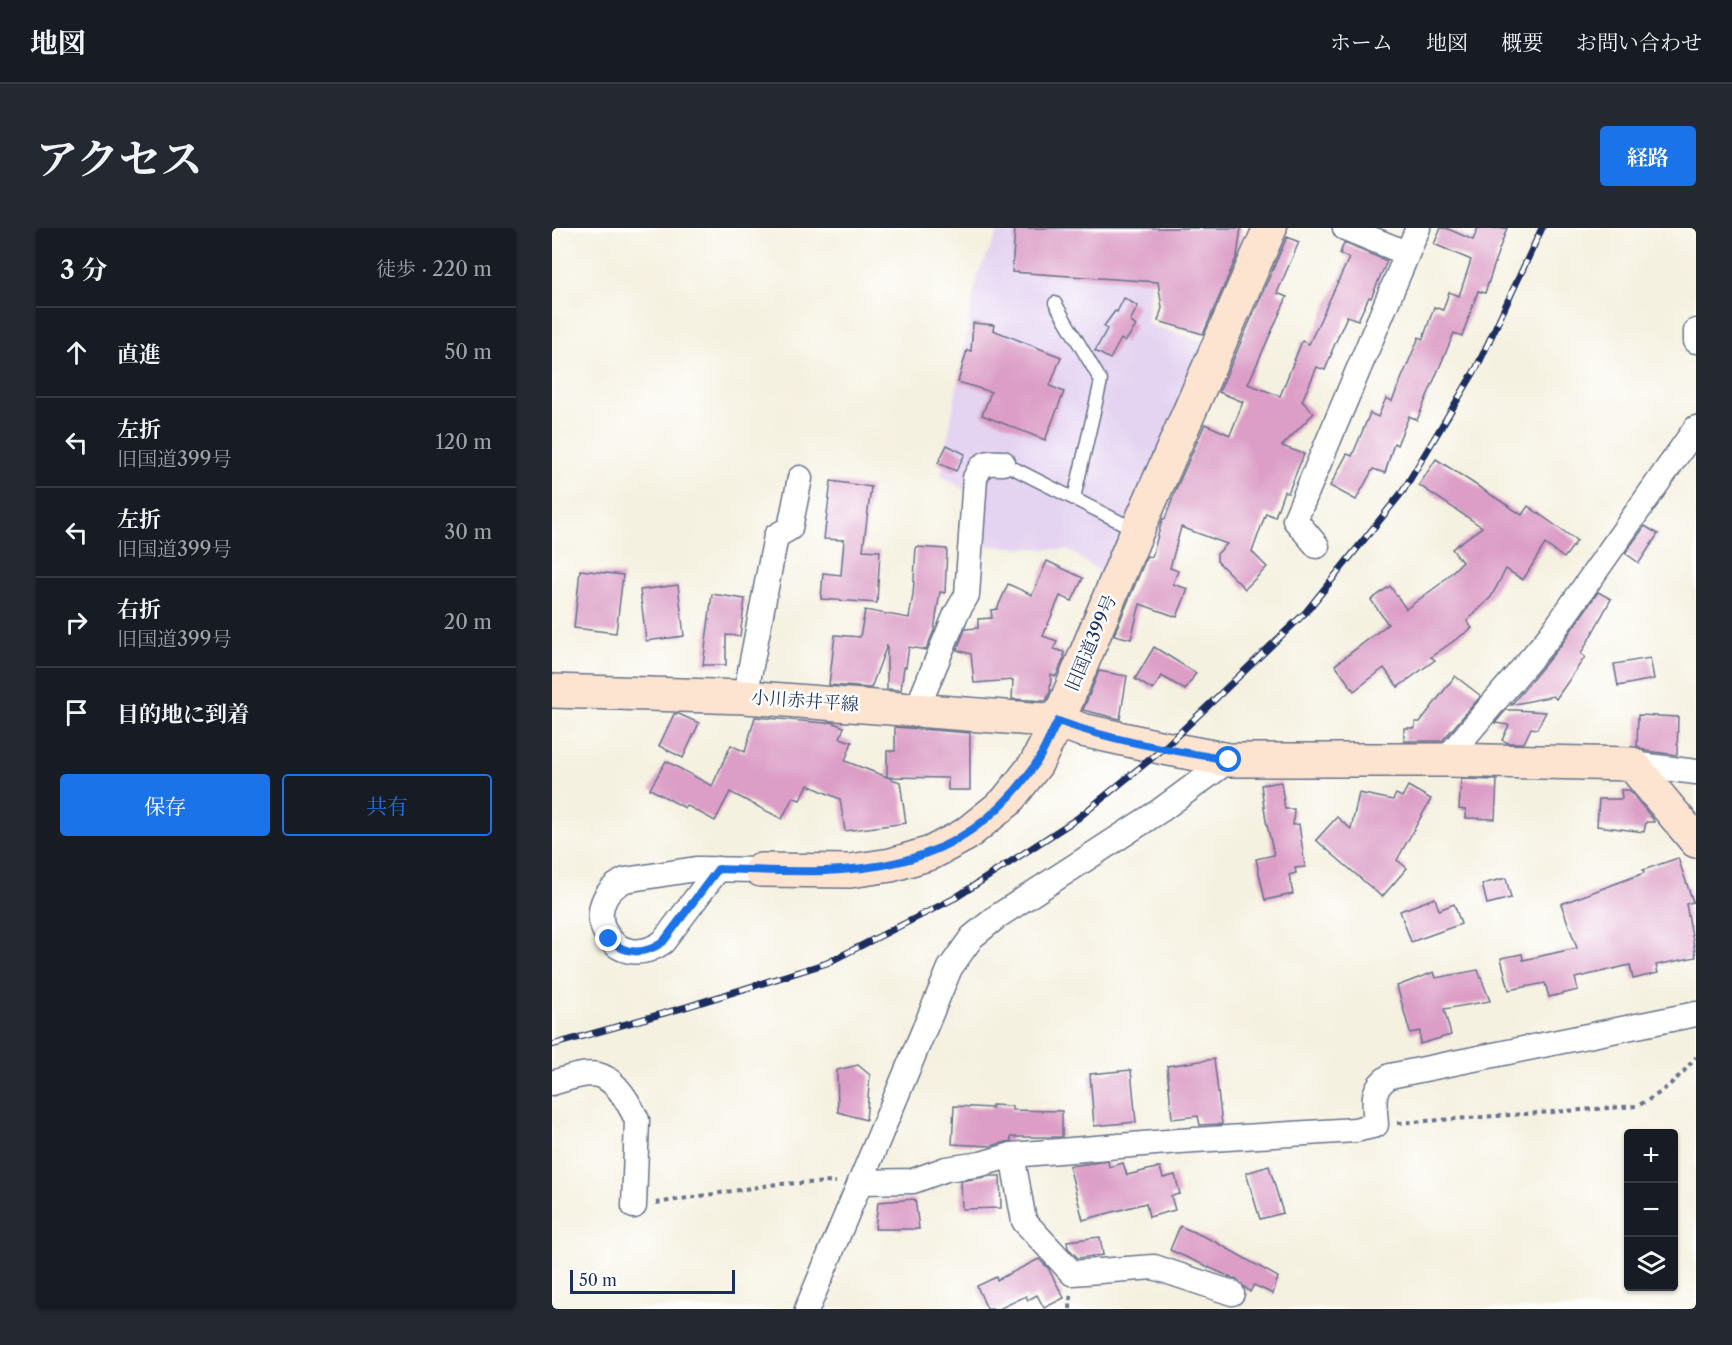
<!DOCTYPE html>
<html lang="ja">
<meta charset="utf-8">
<style>
body{margin:0;font-family:"Libre Caslon Text","Noto Serif JP",serif;background:#242831;color:#f1f3f6}
.controls{position:absolute;right:18px;bottom:18px;display:grid;overflow:hidden;border-radius:6px;box-shadow:0 2px 4px #0004}
.controls button{width:54px;height:54px;display:grid;place-items:center;padding:0;border:0;border-bottom:2px solid #363941;background:#171b24;color:#f1f3f6;font:30px sans-serif}
.scale{position:absolute;left:18px;bottom:15px;width:165px;box-sizing:border-box;padding-left:6px;border:3px solid #1b2f5e;border-top:0;font-size:16px;line-height:21px;white-space:nowrap;color:#1b2f5e;-webkit-text-stroke:4px #fff;paint-order:stroke}
.stop{position:absolute;width:18px;height:18px;margin:-14px;border:4px solid #1a73e8;border-radius:50%;background:#fff}
.stop.end{background:#1a73e8;border-color:#fff;box-shadow:0 2px 6px #0008}
.list{margin:0;padding:0;list-style:none}
h2{display:flex;justify-content:space-between;align-items:center;height:78px;margin:0;padding:0 24px;font-size:26px}
h2 small{font-size:20px;font-weight:400;color:#9ea1a6}
.list li{display:grid;grid-template-columns:39px 1fr auto;gap:18px;align-items:center;box-sizing:border-box;height:90px;padding:0 24px;border-top:2px solid #363941}
.list b{display:block;font-size:22px;white-space:nowrap}
.list p{margin:0;font-size:20px;white-space:nowrap;color:#9ea1a6}
.list em{font-size:20px;font-style:normal;color:#9ea1a6}
.actions{display:flex;gap:12px;padding:18px 24px}
.actions a{flex:1;padding:14px 0;border:2px solid #1a73e8;border-radius:6px;text-align:center;font-size:21px;color:#1a73e8}
.actions .main{background:#1a73e8;color:#fff}
.icon{flex:none;width:33px;height:33px;fill:none;stroke:currentColor;stroke-width:2;stroke-linecap:round;stroke-linejoin:round}
.map{position:relative;flex:none;width:1144px;height:1081px;overflow:hidden;border-radius:6px}
header{display:flex;align-items:center;gap:36px;box-sizing:border-box;height:84px;padding:0 30px;background:#171b24;border-bottom:2px solid #363941}
header strong{font-size:28px}
nav{display:flex;gap:33px;margin-inline-start:auto;font-size:21px}
.intro{display:flex;align-items:center;justify-content:space-between;box-sizing:border-box;height:144px;padding:0 36px}
h1{margin:0;font-size:42px}
.button{padding:15px 27px;border-radius:6px;background:#1a73e8;color:#fff;font-size:21px;font-weight:700}
main{display:flex;gap:36px;padding:0 36px}
aside{flex:1;background:#171b24;border-radius:6px;box-shadow:0 2px 4px #0004}
.map>svg:first-child{display:block}
.built{fill:#e4d3f1}
.building{fill:#dc9dc6}
.lines{fill:none;stroke-linecap:round;stroke-linejoin:round}
.lane-casing{stroke:#67738c;stroke-width:15}
.street-casing{stroke:#67738c;stroke-width:27}
.secondary-casing{stroke:#67738c;stroke-width:36}
.path{stroke:#67738c;stroke-width:4;stroke-dasharray:4.5 4.5;stroke-linecap:butt}
.lane{stroke:#fff;stroke-width:12}
.street{stroke:#fff;stroke-width:24}
.secondary{stroke:#fde4d1;stroke-width:33}
.rail-casing{stroke:#1b2f5e;stroke-width:7}
.rail{stroke:#fff;stroke-width:4.5;stroke-dasharray:14;stroke-linecap:butt}
.route{stroke:#1a73e8;stroke-width:8}
.labels{text-anchor:middle;stroke-width:5;stroke-linejoin:round;paint-order:stroke}
.street-label{font-size:18px;fill:#1b2f5e;stroke:#fff}
</style>
<header>
<strong>地図</strong>
<nav><a>ホーム</a><a>地図</a><a>概要</a><a>お問い合わせ</a></nav>
</header>
<div class="intro"><h1>アクセス</h1><a class="button">経路</a></div>
<main>
<aside>
<h2>3 分<small>徒歩 · 220 m</small></h2>
<ul class="list">
<li><svg class="icon" aria-label="ahead" viewBox="0 0 24 24"><path d="M12 20V5M6 11l6-6 6 6"/></svg><div><b>直進</b></div><em>50 m</em></li>
<li><svg class="icon" aria-label="left" viewBox="0 0 24 24"><path d="M17 20v-9H6M10 6l-5 5 5 5"/></svg><div><b>左折</b><p>旧国道399号</p></div><em>120 m</em></li>
<li><svg class="icon" aria-label="left" viewBox="0 0 24 24"><path d="M17 20v-9H6M10 6l-5 5 5 5"/></svg><div><b>左折</b><p>旧国道399号</p></div><em>30 m</em></li>
<li><svg class="icon" aria-label="right" viewBox="0 0 24 24"><path d="M7 20v-9h11M14 6l5 5-5 5"/></svg><div><b>右折</b><p>旧国道399号</p></div><em>20 m</em></li>
<li><svg class="icon" aria-label="arrive" viewBox="0 0 24 24"><path d="M6 21V4h12l-3 4 3 4H6"/></svg><div><b>目的地に到着</b></div></li>
</ul>
<div class="actions"><a class="main">保存</a><a>共有</a></div>
</aside>
<div class="map">
<svg width="1144" height="1081" viewBox="0 0 1144 1081">
<rect width="100%" height="100%" fill="#fff"/>
<filter id="ink" filterUnits="userSpaceOnUse"><feTurbulence type="fractalNoise" baseFrequency=".0167" numOctaves="2"/><feDisplacementMap in="SourceGraphic" scale="12" xChannelSelector="R" yChannelSelector="G"/><feConvolveMatrix kernelMatrix="1 2 1 2 8 2 1 2 1" color-interpolation-filters="sRGB"/></filter>
<filter id="wash" filterUnits="userSpaceOnUse"><feTurbulence type="fractalNoise" baseFrequency=".008" numOctaves="4" result="noise"/><feDisplacementMap in="SourceGraphic" scale="24" xChannelSelector="R" yChannelSelector="G"/><feGaussianBlur stdDeviation="1.35" result="paint"/><feColorMatrix in="noise" values="0 0 0 0 0 0 0 0 0 0 0 0 0 0 0 0 0 1.4 0 .05"/><feComposite in="paint" operator="in"/></filter>
<g filter="url(#wash)">
<rect width="100%" height="100%" fill="#f5f1e0"/>
<path class="built" d="M448,0H606L595,96L654,114L571,361L517,322L433,318L430,273L389,247L425,48Z"/>
<g id="blocks">
<g class="building">
<path d="M463,0H689L685,28L651,106L606,93L610,80L606,54L460,44Z"/>
<path d="M889,0H894L921,12L926,0H955L942,35H943L933,65L926,63L910,108L902,105L865,192L857,188L845,217L842,215L833,245L821,241L804,272L778,258L795,226L800,228L818,185L826,189L834,170L840,173L867,109L871,111L882,79L891,82L897,64L907,68L919,32L882,16Z"/>
<path d="M735,9L747,14L725,65L735,69L696,156L728,168L750,113L757,116L797,30L788,26L792,15L835,33L819,70L817,69L806,92L795,88L779,125H780L773,142L765,139L750,173L762,185L730,218L752,226L736,265L732,263L723,289L714,285L700,324L715,339L693,361L665,333V326L675,316L629,299L618,340L626,343L621,356L636,361L625,389L588,376L579,411L562,407L595,328L600,329L609,296L611,291H613L625,259L653,196L678,207L691,174L667,164Z"/>
<path d="M572,70L586,78L578,93L584,98L573,114L569,111L558,131L543,123L555,101L552,98L563,83L565,84Z"/>
<path d="M421,95L442,97L441,102L509,129L498,158L512,164L493,212L430,187L439,164L406,154L415,122L419,123Z"/>
<path d="M395,217L413,226L404,243L386,235Z"/>
<path d="M884,231L970,287L976,278L1025,313L1012,330L993,316L971,352L954,341L939,369L915,393L920,400L879,429L883,432L846,459L832,440L802,463L783,437L836,396L819,372L838,358L854,381L888,356L910,334L900,321L930,299L867,257Z"/>
<path d="M279,253L319,259L311,322L328,323L325,375L269,371L271,345L289,347L292,312L272,311Z"/>
<path d="M1093,298L1106,306L1087,335L1073,325Z"/>
<path d="M364,319L395,321L393,365L388,364L382,402L374,422L357,419L354,439H352L349,462L335,461V417L319,460L277,457L283,407L308,409L313,382L357,390L361,367Z"/>
<path d="M495,333L531,350L520,373L508,368L491,408L505,413L502,421L512,424V430L504,448L499,446L498,463L494,473L460,471L461,452L422,455L419,426L405,422L413,401L426,400V391L440,390L439,382L445,381L456,356L480,367Z"/>
<path d="M28,342L71,347L64,405L22,400Z"/>
<path d="M126,357L132,408L94,413L88,362Z"/>
<path d="M1046,364L1059,371L1029,426L1033,429L1004,471L1001,468L959,477L1009,417Z"/>
<path d="M160,366L193,371L188,408L174,407V437H151Z"/>
<path d="M602,419L644,445L633,462L610,448L601,462L583,451Z"/>
<path d="M1098,430L1102,451L1066,458L1062,436Z"/>
<path d="M547,443L575,448L568,491L531,482Z"/>
<path d="M903,448L929,468L890,513H852V500H863V494H868Z"/>
<path d="M954,482H964L994,484L985,501L979,500L972,515H956L950,512L957,497L943,495Z"/>
<path d="M122,486H127L147,495L131,530L107,518Z"/>
<path d="M1086,487L1126,489L1125,527L1094,523L1085,518Z"/>
<path d="M203,489L273,495L279,494L292,499L288,510L300,514L293,533L348,554L354,595L293,603L288,571L256,557L248,572L241,569L230,591L178,564L163,593L134,577L133,580L98,561L114,533L160,558L179,517L193,524Z"/>
<path d="M343,499L418,505V562H396V550L335,549V523H343Z"/>
<path d="M909,551L945,552L943,591L914,590V582L907,581Z"/>
<path d="M729,554L733,581H742L741,597L747,596L753,639L743,640L744,645L737,647L741,666L713,672L704,631L722,627L714,593L709,557Z"/>
<path d="M856,558L879,571L845,632L855,640L830,669L764,612L785,589L799,601L807,565L841,572L844,566L850,569Z"/>
<path d="M1069,562H1077L1101,591L1102,594H1094L1092,604L1045,598L1047,571H1070Z"/>
<path d="M1126,630L1141,674L1134,676L1144,729L1104,737L1106,745L1081,751L1078,737L1023,750L1026,762L997,769L993,755L957,762L949,730L970,726L971,732L1025,720L1009,676L1092,645L1091,642Z"/>
<path d="M954,650L959,670L935,676L930,656Z"/>
<path d="M883,670L887,682L902,676L909,696L859,714L848,683Z"/>
<path d="M926,742L938,773L892,781L899,807L868,816V803L858,805L845,758L882,744L884,750Z"/>
<path d="M662,831L670,896L648,897L646,888L620,891L615,838Z"/>
<path d="M306,837L318,847L314,892L286,884L285,842Z"/>
<path d="M579,842L584,894L542,898L538,846Z"/>
<path d="M440,877L460,878V882L510,883V909H459V913L438,918L400,916L402,878L440,880Z"/>
<path d="M556,933L557,939L571,935L575,947L608,939L611,950L623,947L628,966L619,968L623,982L597,989L594,975L531,992L517,938Z"/>
<path d="M717,938L731,985L708,991L694,945Z"/>
<path d="M439,948H448L449,980L410,981L409,953Z"/>
<path d="M363,971L367,1001H323L326,974Z"/>
<path d="M628,998L662,1013L726,1049L721,1066L702,1057L698,1064L685,1052L618,1022Z"/>
<path d="M548,1009L551,1027L526,1030L516,1020L515,1013Z"/>
<path d="M487,1031L496,1040L512,1070L492,1080L485,1067L476,1072L474,1068L447,1081H435L425,1058L444,1049L445,1052Z"/>
</g>
</g>
</g>
<g filter="url(#ink)">
<use href="#blocks" fill-opacity="0" stroke="#67738c" stroke-width="1.5"/>
<g class="lines">
<g class="lane-casing">
<g id="lane">
<path d="M503,75L549,153L522,270"/>
<path d="M451,235L584,302"/>
</g>
</g>
<g class="street-casing">
<g id="street">
<path d="M793,0L854,25"/>
<path d="M1144,103V113"/>
<path d="M765,318L743,292L866,0"/>
<path d="M193,469L224,308L238,300L248,250"/>
<path d="M365,481L404,386L415,367L423,250C430,234 434,234 451,235"/>
<path d="M893,532L998,408L1144,200"/>
<path d="M1080,536L1144,544"/>
<path d="M166,641L111,714C62,749 21,678 73,652L144,641L209,642"/>
<path d="M0,855C14,851 32,844 46,847C64,851 78,877 85,892L82,978"/>
<path d="M460,927L472,993L520,1045L602,1039L680,1065"/>
<path d="M308,954L361,953L394,941L429,936L460,927L627,913L803,902L824,897C823,875 817,861 838,848L1144,786"/>
<path d="M255,1081L398,740L420,709L446,688L609,582L677,532"/>
</g>
</g>
<g class="secondary-casing">
<g id="secondary">
<path d="M0,463L193,469L506,493L530,502L612,520L677,532H893L1080,536L1144,613"/>
<path d="M209,642L298,643L339,637L379,625L413,607L454,574L484,536L506,493L585,303L718,0"/>
</g>
</g>
<g class="path">
<path d="M846,895L1085,878C1111,865 1125,852 1144,829"/>
<path d="M104,975L225,956L284,954"/>
<path d="M518,1081L519,1067"/>
</g>
<use href="#lane" class="lane"/>
<use href="#street" class="street"/>
<use href="#secondary" class="secondary"/>
<g class="rail-casing">
<path id="rail" d="M0,817L134,779L275,735L403,670L526,590L612,520L754,384L851,263L925,139L990,0"/>
</g>
<use href="#rail" class="rail"/>
</g>
</g>
<g class="lines" filter="url(#ink)">
<path class="route" d="M57,711C73,727 92,727 111,714L166,641C294,645 400,656 483,537C492,524 498,507 506,493C560,513 619,522 677,532"/>
</g>
<g class="labels">
<g class="street-label">
<text transform="translate(539 415) rotate(-67)" y="6">旧国道399号</text>
<text transform="translate(253 473) rotate(4)" y="6">小川赤井平線</text>
</g>
</g>
</svg>
<div class="controls">
<button>+</button>
<button>−</button>
<button><svg class="icon" aria-label="layers" viewBox="0 0 24 24"><path d="M12 4l9 5-9 5-9-5zM3 14l9 5 9-5"/></svg></button>
</div>
<div class="scale">50 m</div>
<div class="stop" style="left:677px;top:532px"></div>
<div class="stop end" style="left:57px;top:711px"></div>
</div>
</main>
